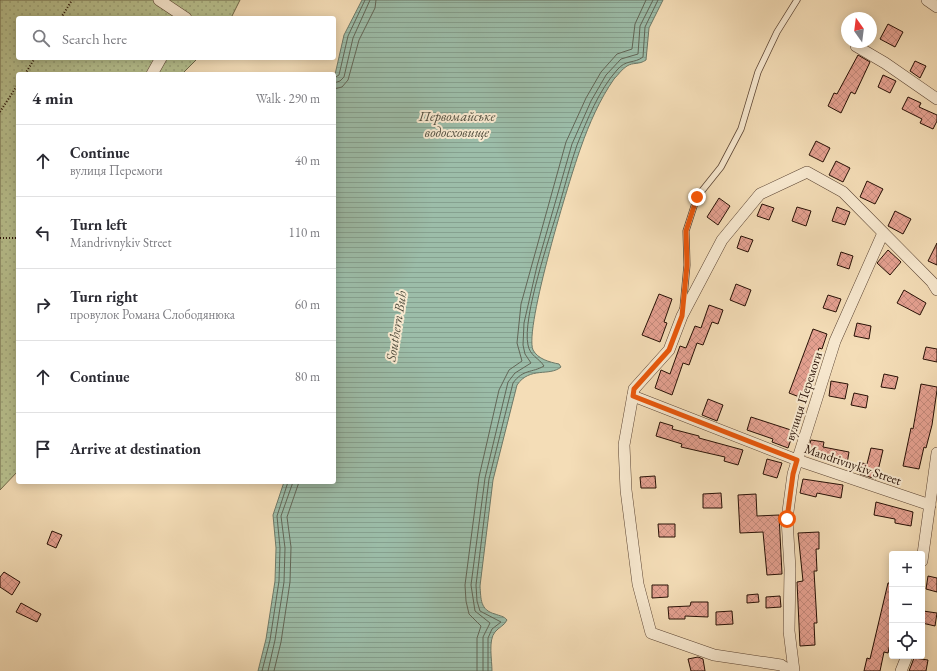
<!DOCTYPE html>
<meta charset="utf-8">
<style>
body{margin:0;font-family:"EB Garamond",serif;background:#f2f2f3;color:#2b2b33}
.controls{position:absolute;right:12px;bottom:12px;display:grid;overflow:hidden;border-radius:4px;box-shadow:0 2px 10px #0003}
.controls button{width:36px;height:36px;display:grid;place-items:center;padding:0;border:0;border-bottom:1px solid #e1e1e2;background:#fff;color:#2b2b33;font:20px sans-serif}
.compass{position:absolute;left:841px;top:12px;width:36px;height:36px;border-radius:50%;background:#fff;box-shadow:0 2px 10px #0003;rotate:346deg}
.stop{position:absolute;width:12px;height:12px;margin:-9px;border:3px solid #ea580c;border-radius:50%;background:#fff}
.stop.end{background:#ea580c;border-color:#fff;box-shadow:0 1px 4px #0008}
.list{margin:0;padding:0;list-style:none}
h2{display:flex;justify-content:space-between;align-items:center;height:52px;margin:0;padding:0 16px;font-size:17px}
h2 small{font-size:13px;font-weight:400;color:#7c7c81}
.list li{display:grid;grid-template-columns:26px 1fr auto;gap:12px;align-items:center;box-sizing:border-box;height:72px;padding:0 16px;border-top:1px solid #e1e1e2}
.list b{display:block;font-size:15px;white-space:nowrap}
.list p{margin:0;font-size:13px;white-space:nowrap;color:#7c7c81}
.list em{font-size:13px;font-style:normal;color:#7c7c81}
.icon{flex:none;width:22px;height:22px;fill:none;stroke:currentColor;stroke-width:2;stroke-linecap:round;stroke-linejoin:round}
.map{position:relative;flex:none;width:937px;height:671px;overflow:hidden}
.search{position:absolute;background:#fff;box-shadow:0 2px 10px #0003;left:16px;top:16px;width:320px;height:44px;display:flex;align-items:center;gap:10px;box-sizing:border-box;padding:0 14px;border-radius:4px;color:#7c7c81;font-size:15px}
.panel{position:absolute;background:#fff;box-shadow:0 2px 10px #0003;left:16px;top:72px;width:320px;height:412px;border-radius:4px}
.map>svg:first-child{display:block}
.grass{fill:url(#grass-dots);stroke:#70694a}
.water{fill:url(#water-rules);stroke:#6d7867}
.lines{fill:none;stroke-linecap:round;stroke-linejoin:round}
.shore{stroke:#626657;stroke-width:1}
.building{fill:url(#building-cross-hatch);stroke:#271005}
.lane-casing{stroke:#5a4332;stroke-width:7}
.street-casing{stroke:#5a4332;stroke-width:12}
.path{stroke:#271005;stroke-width:2;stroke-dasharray:1 2;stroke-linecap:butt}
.lane{stroke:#f8e9d0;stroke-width:5.5}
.street{stroke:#f8e9d0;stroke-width:11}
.route{stroke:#ea580c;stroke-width:5}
.labels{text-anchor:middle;stroke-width:4;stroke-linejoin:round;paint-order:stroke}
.street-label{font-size:13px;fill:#271005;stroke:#f8e9d0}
.water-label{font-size:14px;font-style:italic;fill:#504d3e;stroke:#f8e9d0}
</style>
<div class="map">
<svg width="937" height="671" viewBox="0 0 937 671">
<defs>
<pattern id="grass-dots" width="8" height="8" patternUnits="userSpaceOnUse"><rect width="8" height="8" fill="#b9c290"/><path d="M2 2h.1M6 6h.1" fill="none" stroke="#9fa67b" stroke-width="1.8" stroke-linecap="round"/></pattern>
<pattern id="water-rules" width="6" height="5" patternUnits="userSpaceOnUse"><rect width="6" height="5" fill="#9cbda9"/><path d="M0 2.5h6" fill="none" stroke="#86a190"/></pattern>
<pattern id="building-cross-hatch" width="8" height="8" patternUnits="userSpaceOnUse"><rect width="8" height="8" fill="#e5a191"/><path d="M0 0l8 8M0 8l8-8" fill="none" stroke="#c48a7c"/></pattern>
</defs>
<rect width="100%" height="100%" fill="#f4ddb7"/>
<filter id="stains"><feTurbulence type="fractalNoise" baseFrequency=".005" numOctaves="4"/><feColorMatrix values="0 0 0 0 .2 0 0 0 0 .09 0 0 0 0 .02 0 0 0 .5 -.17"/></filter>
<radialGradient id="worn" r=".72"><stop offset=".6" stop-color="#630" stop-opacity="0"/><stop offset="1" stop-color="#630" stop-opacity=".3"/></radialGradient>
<path class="grass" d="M0,0H240L231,18H18V58H198L182,74H18V471L0,490Z"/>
<path class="water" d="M362,0H663L649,28L646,60C639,65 633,62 627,66C622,69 618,75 614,79C600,99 589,124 581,147C570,177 524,328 533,350C538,359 549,362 559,364L561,367C549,377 530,366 517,385L493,480L480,586C481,599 480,610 495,614C500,616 504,616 507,620C504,626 499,627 495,632C488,640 492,660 492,671H258L266,639L275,581L276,548L273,515L284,482H334V79L344,35Z"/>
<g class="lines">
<g class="shore">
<path d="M334,78L339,75L348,36L365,0"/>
<path d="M334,83L340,81L344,77L353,38L370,0"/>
<path d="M334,89L342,87L348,80L359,40L375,8L376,0"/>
<path d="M262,671L270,640L279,581L280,548L277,516L288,482"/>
<path d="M268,671L275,640L284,582L285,548L281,516L293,482"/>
<path d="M274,671L281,642L290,582L291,547L287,517L299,482"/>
<path d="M477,671V638L481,626L469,614L466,601L465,585L479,477L499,390L509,370L522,361L517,343L521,304L566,142L586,98L601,72L617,54L632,49L635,24L646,0"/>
<path d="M483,671V637L490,623L475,611L471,585L485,478L508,382L515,373L531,363L525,354L523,345L524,323L537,266L572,144L591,101L606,75L621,59L638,54L640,26L653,0"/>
<path d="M488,671V638L492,629L501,622L480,611L477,601L476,585L489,479L513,383C523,369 532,373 544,366C539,358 530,356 528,345C522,318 550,236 559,206C565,186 570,165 577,145C587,120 599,90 617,70C626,59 634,64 643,57L645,27L658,0"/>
</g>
</g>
<g class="building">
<path d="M888,24L903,32L895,47L880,39Z"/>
<path d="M858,55L870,62L855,94L851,92L841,113L828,106L834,93L837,94Z"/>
<path d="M915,61L926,66L920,78L910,71Z"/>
<path d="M883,75L896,81L890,93L878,87Z"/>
<path d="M908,97L921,103L919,107L937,115V121L933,129L920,123L922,119L902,109Z"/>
<path d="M816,141L830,148L823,162L809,155Z"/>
<path d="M836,161L850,168L843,182L829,175Z"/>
<path d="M867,181L883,189L875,204L860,197Z"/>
<path d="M719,198L730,206L718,225L707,217Z"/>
<path d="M762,204L774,208L769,220L757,216Z"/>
<path d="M797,207L811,211L806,226L792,221Z"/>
<path d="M837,207L850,212L845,225L832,221Z"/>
<path d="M895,211L911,219L903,234L888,226Z"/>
<path d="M741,236L753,240L748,252L737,248Z"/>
<path d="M937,243V265L928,261Z"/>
<path d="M888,250L901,262L890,275L877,263Z"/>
<path d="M841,252L853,256L849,269L837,265Z"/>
<path d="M736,284L751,290L745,306L730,300Z"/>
<path d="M904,290L926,303L920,315L897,303Z"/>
<path d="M659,294L672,299L664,322L667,323L660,342L642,335Z"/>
<path d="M828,295L841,299L836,312L823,308Z"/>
<path d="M709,305L723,310L718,324L712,322L703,345L697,343L689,365L683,363L672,395L655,388L661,370L670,374L680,346L686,348L695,326L701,328Z"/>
<path d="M857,323L871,326L869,339L854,336Z"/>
<path d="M813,329L827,334L822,349L819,348L802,398L789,393Z"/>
<path d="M926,347L937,349V362L923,359Z"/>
<path d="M884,374L898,377L895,389L881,387Z"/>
<path d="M831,381L848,384L845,399L829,396Z"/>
<path d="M921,384L937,387V390L932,425L926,448L924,447L919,469L903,466L911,428L913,429Z"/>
<path d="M854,393L868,396L866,408L851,405Z"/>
<path d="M708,399L723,405L717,421L702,415Z"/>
<path d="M751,417L794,431L788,448L772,442L773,439L747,430Z"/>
<path d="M660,422L673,426L672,429L699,436V438L743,450L738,465L724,461L725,457L681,447L682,444L656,436Z"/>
<path d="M811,440L824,442L823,447L849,452L847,464L832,462L833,458L807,453Z"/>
<path d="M871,448L883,450L876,479L860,474L862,463L867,464Z"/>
<path d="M767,459L782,463L777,478L763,474Z"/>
<path d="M655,476L656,488H641L640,477Z"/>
<path d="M803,479L843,485L841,498L817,493L816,497L800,493Z"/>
<path d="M721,493L722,508H703V494Z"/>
<path d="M756,494L757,516L779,515L782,574L767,575L763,532L740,533L738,495Z"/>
<path d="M876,502L913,512L911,526L895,523V519L874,515Z"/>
<path d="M658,524H675V537H659Z"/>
<path d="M52,531L62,535L56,548L47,544Z"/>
<path d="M819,532V549H816L817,571H814L817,623H814L815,645L800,646L797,582L803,581L798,533Z"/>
<path d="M4,572L20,582L12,595L0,587V577Z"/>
<path d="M928,576L937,578V592L926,589Z"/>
<path d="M888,583H892V635L888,653L884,652L880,671H864L867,658L870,659Z"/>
<path d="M652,585H668V597L652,598Z"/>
<path d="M758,594L759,602L747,603V595Z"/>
<path d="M780,596L781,607L766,608V597Z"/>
<path d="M691,602H708V617L685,616V619H669L668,607L690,606Z"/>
<path d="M21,603L41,614L37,622L16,612Z"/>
<path d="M732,611L733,624L716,625V612Z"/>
<path d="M923,611L937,613L935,626L922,623Z"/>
<path d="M698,657L703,659L705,671H691L688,659Z"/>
<path d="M914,658L928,660L926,671H909Z"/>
</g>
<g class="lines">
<g class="lane-casing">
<path id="lane" d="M683,308L687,265L686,231L697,197L721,167L741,129L758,72L777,32L797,0"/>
</g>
<g class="street-casing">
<g id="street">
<path d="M159,0L186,18"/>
<path d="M927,0L937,7"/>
<path d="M856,46L885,63L937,99"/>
<path d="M152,74L161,58"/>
<path d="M633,396L797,460L930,505"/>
<path d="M922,561L937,453"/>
<path d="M790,671L781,665L714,655L651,633L638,584L626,490L624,445L634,389L669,350L682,316L722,240L760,194L807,172L843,192L932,282L937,290"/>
<path d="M794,671L789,631L790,569L787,519L793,474L835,341L883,233"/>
<path d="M901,671L907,656"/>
</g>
</g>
<g class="path">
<path d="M61,18L72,0"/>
<path d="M25,74L35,58"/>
<path d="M0,112L18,84"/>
<path d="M0,238H18"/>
</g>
<use href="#lane" class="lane"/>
<use href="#street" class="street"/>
</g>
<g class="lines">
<path class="route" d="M697,197L686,231L687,265L682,316L669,350L634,389L633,396L797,460L793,474L787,519"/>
</g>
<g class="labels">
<g class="street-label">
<text transform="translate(803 396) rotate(-72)" y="5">вулиця Перемоги</text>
<text transform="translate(853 464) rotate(19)" y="5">Mandrivnykiv Street</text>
</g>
<g class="water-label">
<text x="457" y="121">Первомайське<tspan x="457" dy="16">водосховище</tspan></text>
<text transform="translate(396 326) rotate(-81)" y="5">Southern Buh</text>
</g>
</g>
<rect width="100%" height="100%" filter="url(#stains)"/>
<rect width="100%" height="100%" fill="url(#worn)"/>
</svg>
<div class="controls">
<button>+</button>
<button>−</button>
<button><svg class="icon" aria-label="locate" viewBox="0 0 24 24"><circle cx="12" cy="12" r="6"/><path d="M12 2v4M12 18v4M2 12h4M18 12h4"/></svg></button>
</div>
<svg class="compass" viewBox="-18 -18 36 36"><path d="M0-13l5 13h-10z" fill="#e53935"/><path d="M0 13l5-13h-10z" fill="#7c7c81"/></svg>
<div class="stop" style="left:787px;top:519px"></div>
<div class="stop end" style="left:697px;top:197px"></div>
<div class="search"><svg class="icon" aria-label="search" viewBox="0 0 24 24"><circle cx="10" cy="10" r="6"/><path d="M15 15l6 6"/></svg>Search here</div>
<section class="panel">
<h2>4 min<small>Walk · 290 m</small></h2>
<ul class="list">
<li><svg class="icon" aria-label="ahead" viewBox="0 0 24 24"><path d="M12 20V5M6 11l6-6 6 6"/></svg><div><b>Continue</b><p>вулиця Перемоги</p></div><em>40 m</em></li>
<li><svg class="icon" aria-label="left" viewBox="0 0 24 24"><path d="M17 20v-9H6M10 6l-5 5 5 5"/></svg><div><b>Turn left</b><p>Mandrivnykiv Street</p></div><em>110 m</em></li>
<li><svg class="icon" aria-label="right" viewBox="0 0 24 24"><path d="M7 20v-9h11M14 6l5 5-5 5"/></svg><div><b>Turn right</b><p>провулок Романа Слободянюка</p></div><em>60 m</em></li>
<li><svg class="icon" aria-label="ahead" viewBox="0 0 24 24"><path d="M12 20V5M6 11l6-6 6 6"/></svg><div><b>Continue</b></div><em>80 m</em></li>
<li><svg class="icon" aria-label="arrive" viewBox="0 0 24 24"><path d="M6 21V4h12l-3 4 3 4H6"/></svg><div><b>Arrive at destination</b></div></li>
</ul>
</section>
</div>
